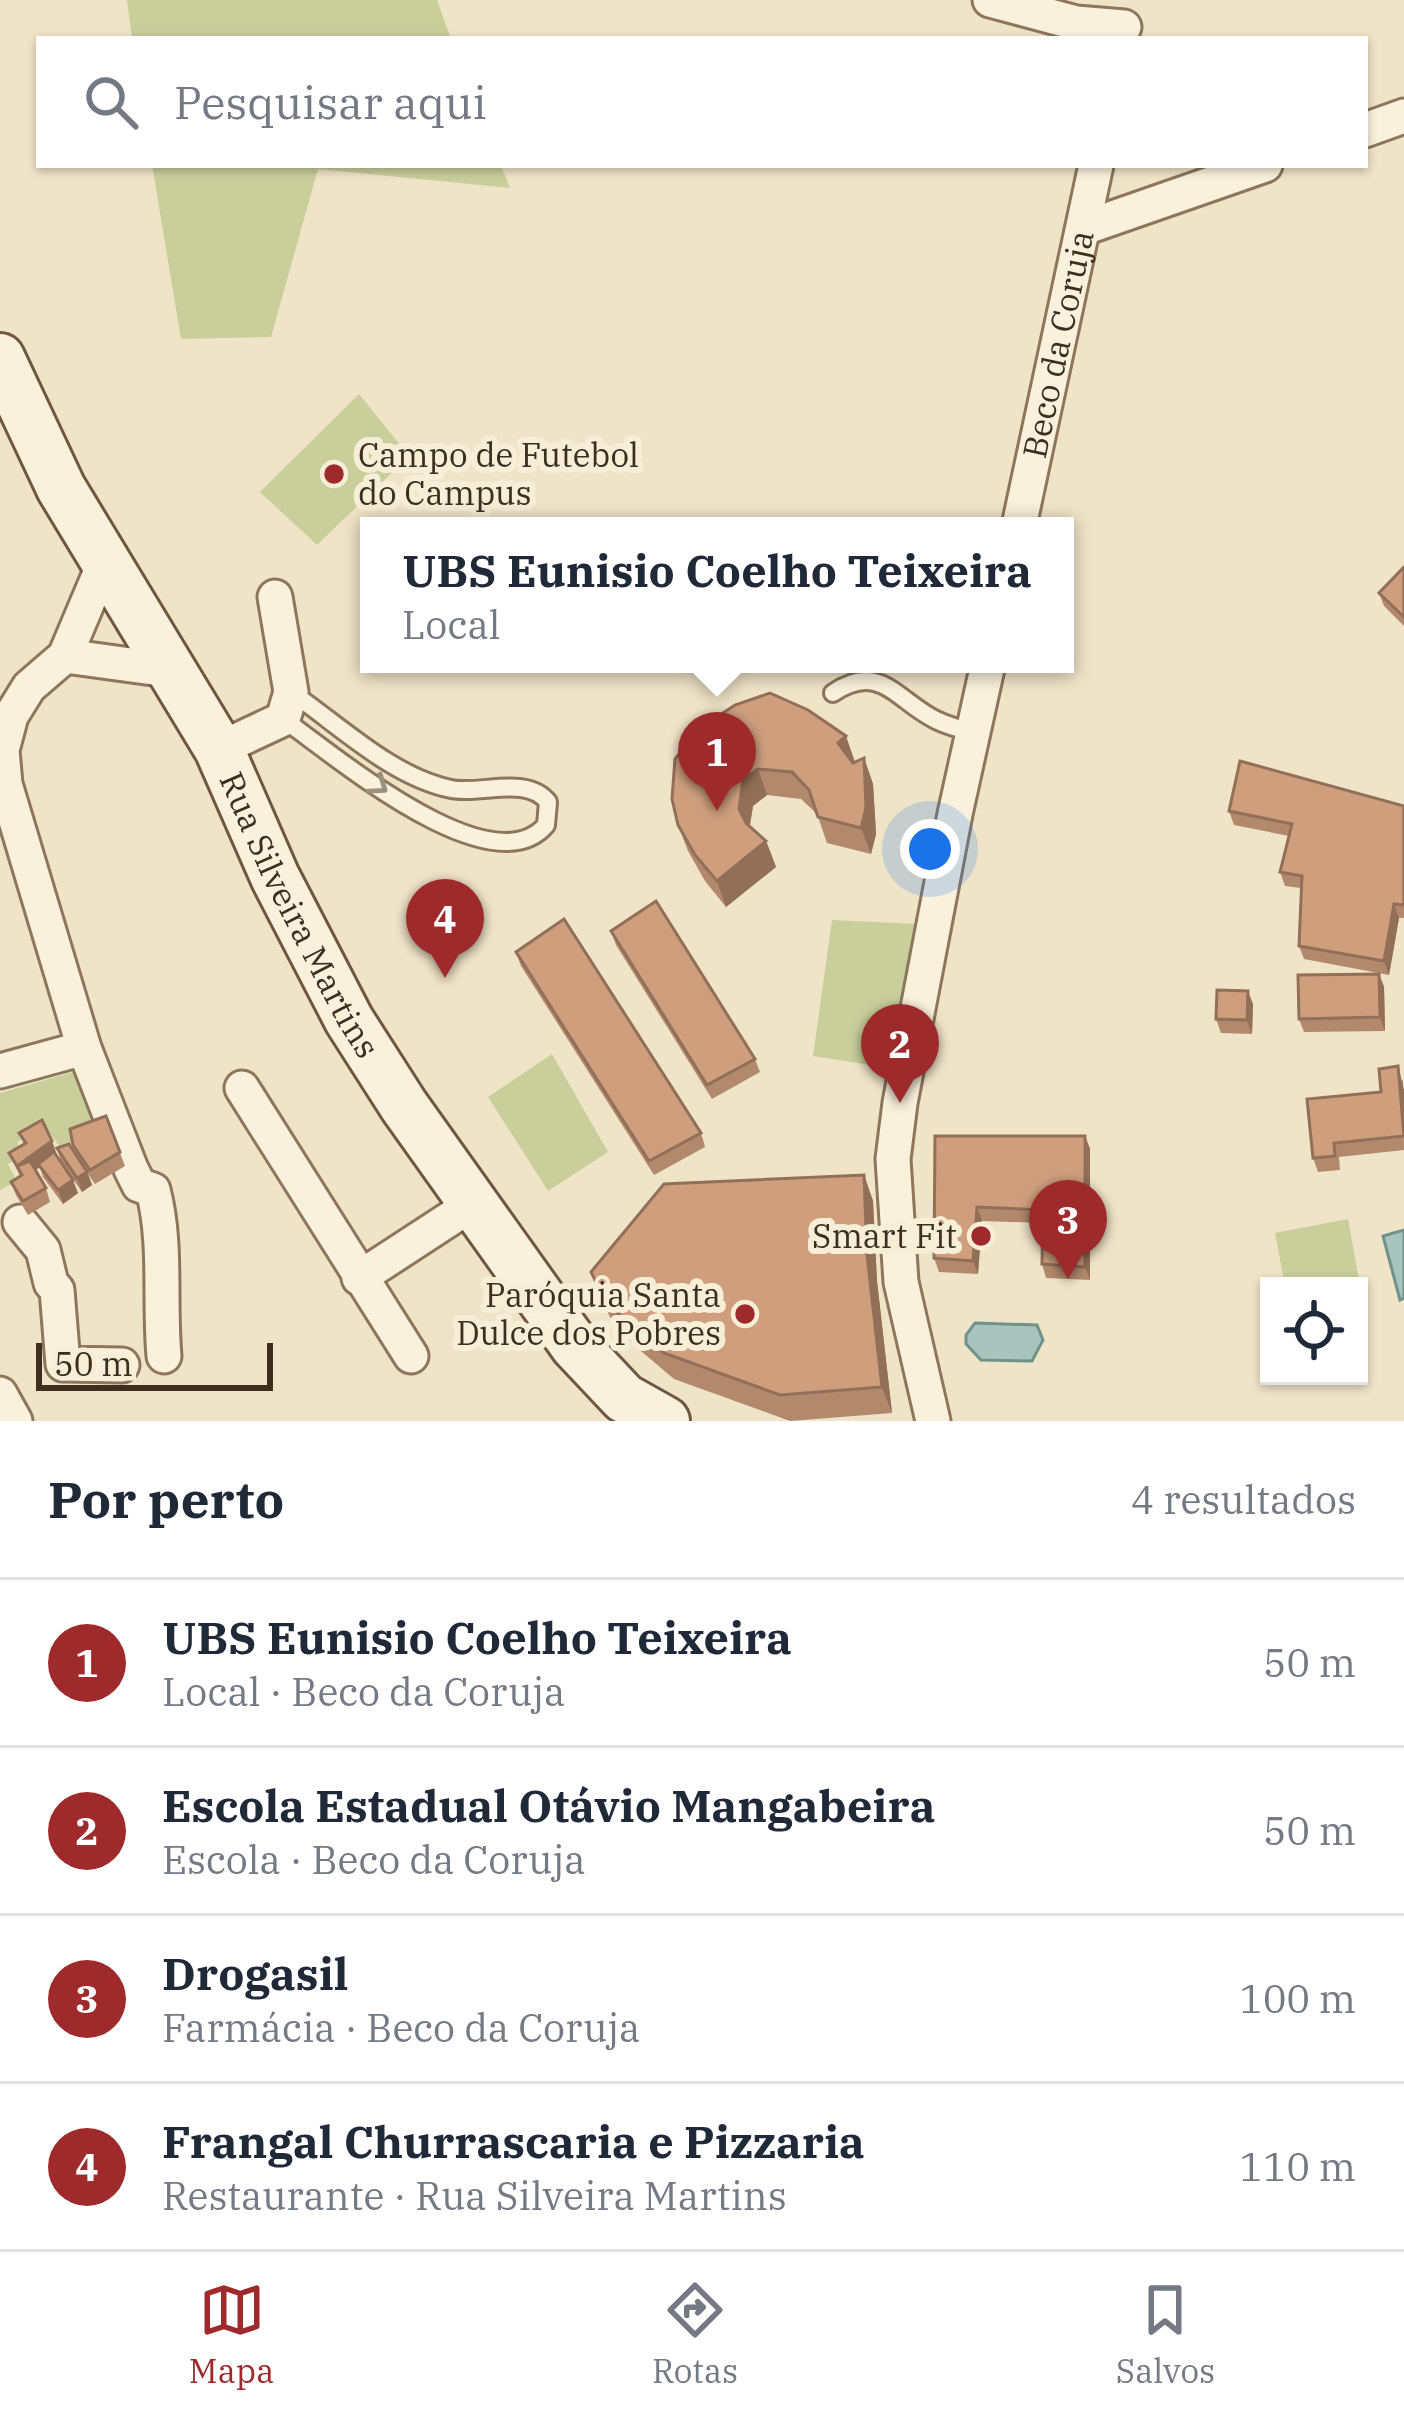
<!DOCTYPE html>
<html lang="pt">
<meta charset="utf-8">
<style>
body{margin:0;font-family:"IBM Plex Serif",serif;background:#f6f6f7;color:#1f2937}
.controls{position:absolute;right:36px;bottom:36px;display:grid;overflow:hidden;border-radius:0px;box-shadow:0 3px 9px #0004}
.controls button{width:108px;height:108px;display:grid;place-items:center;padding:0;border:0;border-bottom:3px solid #e0e1e3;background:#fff;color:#1f2937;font:60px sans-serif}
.scale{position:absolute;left:36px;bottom:30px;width:237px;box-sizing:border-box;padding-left:12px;border:6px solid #3d2e20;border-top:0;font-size:33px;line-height:42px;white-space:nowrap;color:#3d2e20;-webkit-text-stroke:9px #f7eed8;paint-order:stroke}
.you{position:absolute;left:930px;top:849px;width:42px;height:42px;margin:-30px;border:9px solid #fff;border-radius:50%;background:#1a73e8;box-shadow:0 0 0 18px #1a73e833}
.badge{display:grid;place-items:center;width:78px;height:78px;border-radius:50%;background:#9e2a2b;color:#fff;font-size:39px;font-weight:700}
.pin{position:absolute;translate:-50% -99px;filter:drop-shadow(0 3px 6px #0008)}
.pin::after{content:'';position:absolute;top:63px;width:42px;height:36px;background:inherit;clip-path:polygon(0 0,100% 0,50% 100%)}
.popup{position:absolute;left:360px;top:517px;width:714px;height:156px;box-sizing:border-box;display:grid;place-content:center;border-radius:0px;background:#fff;filter:drop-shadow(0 3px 9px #0005);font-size:39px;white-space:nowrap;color:#747a83}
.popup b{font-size:45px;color:#1f2937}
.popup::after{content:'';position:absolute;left:50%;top:100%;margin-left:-24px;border:24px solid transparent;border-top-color:#fff}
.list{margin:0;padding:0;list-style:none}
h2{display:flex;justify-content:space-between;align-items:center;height:156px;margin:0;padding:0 48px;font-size:51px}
h2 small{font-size:39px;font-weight:400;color:#747a83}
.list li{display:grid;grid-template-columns:78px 1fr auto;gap:36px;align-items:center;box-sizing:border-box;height:168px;padding:0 48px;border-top:3px solid #e0e1e3}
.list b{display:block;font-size:45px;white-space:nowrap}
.list p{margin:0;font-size:39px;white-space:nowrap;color:#747a83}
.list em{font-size:39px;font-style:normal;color:#747a83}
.icon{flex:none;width:66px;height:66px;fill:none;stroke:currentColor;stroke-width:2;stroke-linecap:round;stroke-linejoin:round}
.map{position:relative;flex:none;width:1404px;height:1421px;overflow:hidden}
.search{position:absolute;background:#fff;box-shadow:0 3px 9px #0004;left:36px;right:36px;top:36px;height:132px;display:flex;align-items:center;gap:30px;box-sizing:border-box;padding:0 42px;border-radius:0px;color:#747a83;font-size:45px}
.sheet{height:828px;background:#fff}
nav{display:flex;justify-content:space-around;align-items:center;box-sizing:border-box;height:168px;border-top:3px solid #e0e1e3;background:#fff;font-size:33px;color:#747a83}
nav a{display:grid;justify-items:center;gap:6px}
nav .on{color:#9e2a2b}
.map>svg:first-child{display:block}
.green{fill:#c9cf9b}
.water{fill:#a9c4bc;stroke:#6f938a;stroke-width:3}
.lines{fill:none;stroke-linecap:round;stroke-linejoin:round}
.lane-casing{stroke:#8d765c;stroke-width:22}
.street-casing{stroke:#8d765c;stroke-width:39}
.secondary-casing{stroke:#6f573f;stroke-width:54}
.lane{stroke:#faf1dc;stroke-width:16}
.street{stroke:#faf1dc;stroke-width:33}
.secondary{stroke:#faf1dc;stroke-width:48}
.wall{fill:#b2896c}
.shaded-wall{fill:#916f58}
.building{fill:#cf9f7d;stroke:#916f58;stroke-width:3}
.oneway{stroke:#9c907e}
.poi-dot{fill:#9e2a2b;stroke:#f7eed8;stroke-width:4.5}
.labels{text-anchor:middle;stroke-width:12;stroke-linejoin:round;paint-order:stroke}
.street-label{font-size:33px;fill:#3d2e20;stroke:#f7eed8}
.poi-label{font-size:33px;fill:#3d2e20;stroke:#f7eed8;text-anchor:end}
</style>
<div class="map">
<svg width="1404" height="1421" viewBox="0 0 1404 1421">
<rect width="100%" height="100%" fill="#f0e4c8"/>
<g class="green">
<path d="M127,0H437L451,39H132Z"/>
<path d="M152,165H501L510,188L318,169L271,337L181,339Z"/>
<path d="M359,394L409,456L317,545L260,492Z"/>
<path d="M832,920L917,924L890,1068L813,1056Z"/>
<path d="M552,1054L608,1152L548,1191L488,1097Z"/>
<path d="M73,1072L100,1125L72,1136V1143L61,1149L47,1129L17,1142L24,1156L8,1164L17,1181L0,1190V1093Z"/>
<path d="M1348,1219L1368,1329L1359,1331V1286H1285L1275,1233Z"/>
</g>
<g class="water">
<path d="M1404,1230V1298L1400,1300L1383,1236Z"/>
<path d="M975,1323L1037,1325L1043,1340L1032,1361L981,1360L966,1344V1335Z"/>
</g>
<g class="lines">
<g class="lane-casing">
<g id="lane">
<path d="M833,693C880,661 897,701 936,720C948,726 960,729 973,732"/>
<path d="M283,719C333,754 491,889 546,825L548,802C527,775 481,795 451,789C392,777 339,725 291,692"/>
</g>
</g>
<g class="street-casing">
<g id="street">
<path d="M990,0L1076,23L1124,27"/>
<path d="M1365,130L1404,116"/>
<path d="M1084,228L1265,165"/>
<path id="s1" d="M1019,526L1096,165"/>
<path d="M106,559L65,656L29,687L11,716L2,750L5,784L84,1048L131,1169L139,1185L153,1190C167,1243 159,1301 164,1356"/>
<path d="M65,656L175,671"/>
<path d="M219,749L283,719L291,692L275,597"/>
<path d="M0,1071L84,1048"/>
<path d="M242,1088L411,1356"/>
<path d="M20,1222L43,1250L51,1283L57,1290L63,1364L122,1365"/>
<path d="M359,1278L474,1203"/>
<path d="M0,1394L15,1421"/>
<path d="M933,1421L901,1282L893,1159L900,1103L955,814L988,664"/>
</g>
</g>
<g class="secondary-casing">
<g id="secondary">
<path id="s2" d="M0,358L61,488L219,749L275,877L349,1020L404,1106L575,1346L624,1398L665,1421"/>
</g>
</g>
<use href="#lane" class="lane"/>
<use href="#street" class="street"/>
<use href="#secondary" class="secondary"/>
</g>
<g class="wall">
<path d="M1404,567V626L1384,606L1379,593Z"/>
<path d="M698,729L855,762L864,758L873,784L876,834L871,854L827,843L817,814L801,799L767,795L753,806L750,826L766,841L776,867L726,907L705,881L688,851L678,825Z"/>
<path d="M1404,806V918H1399L1389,975L1304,959L1299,946L1301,888L1285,886L1280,872L1289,836L1234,825L1229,811Z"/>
<path d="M611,931L755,1059L760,1072L712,1099L616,945Z"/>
<path d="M516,952L701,1133L705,1147L654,1175L521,966Z"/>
<path d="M1379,974L1384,987L1385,1031L1304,1032L1299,1019Z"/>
<path d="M1253,1004L1252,1034L1221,1033L1216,1019Z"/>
<path d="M1403,1080L1404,1150L1339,1157L1340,1170L1318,1172L1313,1158L1381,1092Z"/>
<path d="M106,1116L125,1166L95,1184L88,1174L92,1185L82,1192L61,1162L57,1148L77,1156L73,1145Z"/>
<path d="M19,1133L52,1141L56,1156L78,1193L63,1204L43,1177L40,1167L35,1170L46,1188L50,1202L28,1215L16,1195L11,1182L20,1176L9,1153L24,1145Z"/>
<path d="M935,1136H1085L1090,1149V1280L1046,1278L1042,1264L1043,1223L982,1221L978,1274L939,1272L934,1258Z"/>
<path d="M864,1175L873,1201L877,1281L892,1413L790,1421L674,1379L616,1330L601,1298L591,1272Z"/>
</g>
<g class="shaded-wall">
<path d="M846,736L855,762L847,770L838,743Z"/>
<path d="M864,758L873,784L876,834L871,854L861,828Z"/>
<path d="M758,769L767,795L753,806L748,835L739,809L743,780Z"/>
<path d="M766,841L776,867L726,907L717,881Z"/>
<path d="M1394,904L1399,918L1389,975L1384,961Z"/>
<path d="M1379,974L1384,987L1385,1031L1380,1017Z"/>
<path d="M1248,991L1253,1004L1252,1034L1247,1020Z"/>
<path d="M1398,1066L1404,1090V1122Z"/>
<path d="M1085,1136L1090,1149V1280L1085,1267Z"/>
<path d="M52,1141L57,1155L23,1179L17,1166Z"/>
<path d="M87,1172L92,1185L82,1192L77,1178Z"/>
<path d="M864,1175L873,1201L877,1281L892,1413L882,1387L867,1255Z"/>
<path d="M73,1180L78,1193L63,1204L58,1190Z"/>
<path d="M977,1207L982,1221L978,1274L973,1261Z"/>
</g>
<g class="building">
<path d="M1404,567V617L1379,593Z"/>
<path d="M770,693L808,710L846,736L838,743L853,763L864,758L866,808L861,828L818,817L809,790L792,772L758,769L743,780L739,809L746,823L766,841L717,881L695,855L678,825L672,799L675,759L698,729L735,705Z"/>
<path d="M1240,761L1404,806V905L1394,904L1384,961L1299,946L1302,876L1280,872L1292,824L1229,811Z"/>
<path d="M656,901L755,1059L707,1085L611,931Z"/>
<path d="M564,919L701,1133L649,1161L516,952Z"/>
<path d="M1379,974L1380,1017L1299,1019L1298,975Z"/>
<path d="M1217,990L1248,991L1247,1020L1216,1019Z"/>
<path d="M1398,1066L1404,1136L1334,1143L1335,1156L1313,1158L1307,1099L1381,1092L1379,1069Z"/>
<path d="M106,1116L120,1152L90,1170L73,1145L70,1129Z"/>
<path d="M42,1120L52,1141L17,1166L9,1153L26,1143L19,1133Z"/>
<path d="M935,1136H1085V1267L1042,1264L1043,1210L977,1207L973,1261L934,1258Z"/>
<path d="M69,1144L87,1172L77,1178L57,1148Z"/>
<path d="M54,1152L73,1180L58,1190L38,1164Z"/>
<path d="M30,1161L46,1188L23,1201L11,1182L22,1175L17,1166Z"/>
<path d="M864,1175L867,1255L882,1387L780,1395L664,1353L607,1304L591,1272L664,1184Z"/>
</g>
<defs><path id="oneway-chevron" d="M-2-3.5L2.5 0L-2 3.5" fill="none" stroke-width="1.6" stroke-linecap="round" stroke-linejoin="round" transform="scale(3)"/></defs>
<use class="oneway" href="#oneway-chevron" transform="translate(379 786) rotate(35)"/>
<g class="poi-dot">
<circle cx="334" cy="474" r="12"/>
<circle cx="981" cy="1236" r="12"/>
<circle cx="745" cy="1314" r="12"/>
</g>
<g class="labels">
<g class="street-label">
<text dy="12" stroke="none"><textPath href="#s1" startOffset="186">Beco da Coruja</textPath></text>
<text dy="12" stroke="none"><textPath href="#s2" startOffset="633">Rua Silveira Martins</textPath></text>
</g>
<g class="poi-label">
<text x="358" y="467" text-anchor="start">Campo de Futebol<tspan x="358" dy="38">do Campus</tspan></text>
<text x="957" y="1248">Smart Fit</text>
<text x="721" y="1307">Paróquia Santa<tspan x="721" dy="38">Dulce dos Pobres</tspan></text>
</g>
</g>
</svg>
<div class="controls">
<button><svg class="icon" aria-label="locate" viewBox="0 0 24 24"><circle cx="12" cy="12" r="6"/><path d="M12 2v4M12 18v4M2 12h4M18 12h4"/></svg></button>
</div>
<div class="scale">50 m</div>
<div class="you"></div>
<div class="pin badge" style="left:717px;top:811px">1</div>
<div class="popup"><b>UBS Eunisio Coelho Teixeira</b>Local</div>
<div class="pin badge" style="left:900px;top:1103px">2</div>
<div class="pin badge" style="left:1068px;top:1279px">3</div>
<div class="pin badge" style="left:445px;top:978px">4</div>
<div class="search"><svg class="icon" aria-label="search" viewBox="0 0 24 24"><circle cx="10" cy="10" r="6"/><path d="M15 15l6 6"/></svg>Pesquisar aqui</div>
</div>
<section class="sheet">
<h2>Por perto<small>4 resultados</small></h2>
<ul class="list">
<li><span class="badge">1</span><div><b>UBS Eunisio Coelho Teixeira</b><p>Local · Beco da Coruja</p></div><em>50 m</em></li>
<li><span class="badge">2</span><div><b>Escola Estadual Otávio Mangabeira</b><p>Escola · Beco da Coruja</p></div><em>50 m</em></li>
<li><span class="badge">3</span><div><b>Drogasil</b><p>Farmácia · Beco da Coruja</p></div><em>100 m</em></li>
<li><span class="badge">4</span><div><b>Frangal Churrascaria e Pizzaria</b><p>Restaurante · Rua Silveira Martins</p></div><em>110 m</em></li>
</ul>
</section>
<nav>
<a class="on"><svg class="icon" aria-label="map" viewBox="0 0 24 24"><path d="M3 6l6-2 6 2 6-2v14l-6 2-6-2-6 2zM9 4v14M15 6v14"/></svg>Mapa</a>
<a><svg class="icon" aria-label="directions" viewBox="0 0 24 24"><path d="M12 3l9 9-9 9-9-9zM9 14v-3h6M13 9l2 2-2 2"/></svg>Rotas</a>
<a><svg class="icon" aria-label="saved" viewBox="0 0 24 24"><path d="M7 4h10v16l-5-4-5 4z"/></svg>Salvos</a>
</nav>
